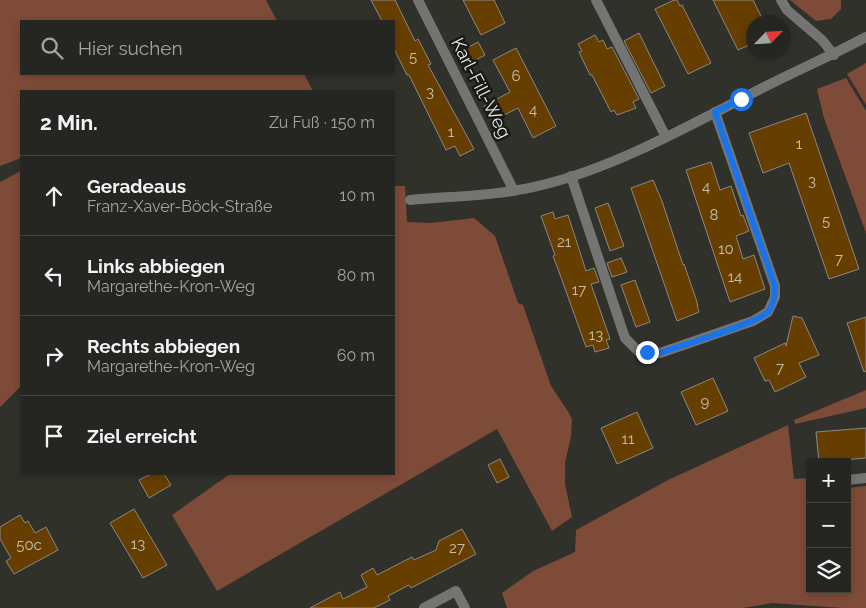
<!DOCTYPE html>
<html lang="de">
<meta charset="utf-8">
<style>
body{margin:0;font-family:Raleway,sans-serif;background:#31312e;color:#f1f3f6}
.controls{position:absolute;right:15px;bottom:15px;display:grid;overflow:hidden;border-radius:0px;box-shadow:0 2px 8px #0003}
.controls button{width:45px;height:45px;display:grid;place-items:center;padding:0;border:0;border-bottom:1px solid #42423f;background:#252521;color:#f1f3f6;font:25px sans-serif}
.compass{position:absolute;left:746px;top:15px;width:45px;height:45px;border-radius:50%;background:#252521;box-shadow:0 2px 8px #0003;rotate:65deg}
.stop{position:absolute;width:15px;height:15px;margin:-11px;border:4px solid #1a73e8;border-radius:50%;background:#fff}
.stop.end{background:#1a73e8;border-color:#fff;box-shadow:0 1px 5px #0008}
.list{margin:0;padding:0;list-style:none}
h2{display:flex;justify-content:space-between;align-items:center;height:65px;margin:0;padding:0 20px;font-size:21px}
h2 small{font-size:16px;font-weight:400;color:#a3a5a5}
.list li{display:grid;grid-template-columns:32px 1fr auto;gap:15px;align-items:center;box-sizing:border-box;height:80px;padding:0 20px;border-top:1px solid #42423f}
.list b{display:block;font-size:19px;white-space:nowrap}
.list p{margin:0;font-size:16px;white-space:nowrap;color:#a3a5a5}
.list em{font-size:16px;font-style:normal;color:#a3a5a5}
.icon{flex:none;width:28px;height:28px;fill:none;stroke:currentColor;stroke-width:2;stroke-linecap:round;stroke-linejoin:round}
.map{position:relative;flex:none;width:866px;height:608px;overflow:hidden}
.search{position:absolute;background:#252521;box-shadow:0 2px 8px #0003;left:20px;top:20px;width:375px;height:55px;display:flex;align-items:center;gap:12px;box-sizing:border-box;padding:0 18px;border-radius:0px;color:#a3a5a5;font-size:19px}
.panel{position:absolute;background:#252521;box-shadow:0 2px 8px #0003;left:20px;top:90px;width:375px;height:385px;border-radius:0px}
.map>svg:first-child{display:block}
.green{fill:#7e4b38}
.building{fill:#663f00;stroke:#8b8783}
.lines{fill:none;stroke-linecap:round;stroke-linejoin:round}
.minor{stroke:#747573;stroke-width:10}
.route{stroke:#1a73e8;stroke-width:6}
.labels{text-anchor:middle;stroke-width:5;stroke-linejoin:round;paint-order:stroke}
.number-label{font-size:15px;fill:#c8beac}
.street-label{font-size:18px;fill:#e9e9e6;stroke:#191917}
</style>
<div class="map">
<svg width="866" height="608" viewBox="0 0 866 608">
<rect width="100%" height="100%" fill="#31312c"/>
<g class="green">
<path d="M0,0H266L277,21H21V74H304L313,91H21V158L0,166Z"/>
<path d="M790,0H841V9L831,19L816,21Z"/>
<path d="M866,63V105L847,74Z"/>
<path d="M846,78L866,111V233L824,118L817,89Z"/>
<path d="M21,171V386L0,407V182Z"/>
<path d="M394,186H405L407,222L431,223L474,218L495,236L518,303L523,305L551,386L569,413L572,420L571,436L565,463V484L572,517L552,531L497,429L217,591L172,515L230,474H394Z"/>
<path d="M866,390V408L795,424L794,420Z"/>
<path d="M788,425L794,479L810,478V589H847V488L866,486V608H843L772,603L743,608H507L502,593L533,571L575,552L576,530L670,479Z"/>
</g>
<g class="building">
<path d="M371,0H395L415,41L418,39L431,64L428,65L474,149L460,156L455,146L446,150L409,75H407L394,49V21H382Z"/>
<path d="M463,0H494L505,23L481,35Z"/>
<path d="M674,0H677L680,6L682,5L711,63L688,74L655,9Z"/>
<path d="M713,0H753L764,22H754V43L738,50Z"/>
<path d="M639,33L665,86L651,93L624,41Z"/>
<path d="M595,35L599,42L603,40L607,49L612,47L639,99L633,102L636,108L617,115L614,110L611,112L592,75H590L579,52L582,51L578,44Z"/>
<path d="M478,42L485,55L472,62L465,49Z"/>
<path d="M516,48L556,126L533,138L518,108L492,121L484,106L510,92L493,60Z"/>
<path d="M806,113L859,269L829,279L789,163L763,173L749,133Z"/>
<path d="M711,162L720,190L731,186L741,216L743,215L749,231L736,236L743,259L754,255L765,289L730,302L686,170Z"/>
<path d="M653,180L662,201L683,265L684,264L698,305H697L699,312L677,321L631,188Z"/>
<path d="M608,203L624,246L610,251L595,208Z"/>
<path d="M553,212L555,219L568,215L586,271L594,268L599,282L591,284L610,339L606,340L609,348L595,352L593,345L586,347L558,269L553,256L555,255L541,216Z"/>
<path d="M621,258L627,272L612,277L607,263Z"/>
<path d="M635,280L650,322L636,327L621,285Z"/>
<path d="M793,316L802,318L819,355L799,363L806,377L775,392L769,380L765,381L754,358L785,343L786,346Z"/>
<path d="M866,317V371L864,372L847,323Z"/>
<path d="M713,378L728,411L696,425L681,392Z"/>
<path d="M637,412L653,448L617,464L601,428Z"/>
<path d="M866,428V458L819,462L816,432Z"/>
<path d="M500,459L509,477L497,483L488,465Z"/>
<path d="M151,474H164L171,485L149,498L139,480Z"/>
<path d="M134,509L167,565L143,578L110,523Z"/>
<path d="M20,515L25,523L28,521L35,533L46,527L58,550L14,574L6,561L11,558L0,539V527Z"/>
<path d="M462,529L476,554L411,588L409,585L388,596L390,600L374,608H310L340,592L343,599L367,587L361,575L373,568L377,575L412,557L414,560L436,550L439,541Z"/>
</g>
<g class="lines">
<g class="minor">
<path d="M418,0L514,191"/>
<path d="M596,0L666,137"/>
<path d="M781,0L787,10L822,40L834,55"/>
<path d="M571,176L625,338L638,351L660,353L753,321L768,312L775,297V286L715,112"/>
<path d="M410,200C454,196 499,196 542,185C612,168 683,129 747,96C786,75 827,58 866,37"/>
<path d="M847,480L866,478"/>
<path d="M424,608L456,591L465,608"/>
</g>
</g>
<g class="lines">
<path class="route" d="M647,352L660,353C679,346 758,323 768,312C774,304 775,295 775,286L715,112L741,99"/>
</g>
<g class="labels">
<g class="number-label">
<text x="413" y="62">5</text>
<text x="516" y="81">6</text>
<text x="430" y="97">3</text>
<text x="533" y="115">4</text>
<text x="451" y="137">1</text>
<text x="799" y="149">1</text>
<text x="812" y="186">3</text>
<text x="706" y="192">4</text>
<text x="714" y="220">8</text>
<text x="826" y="226">5</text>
<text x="564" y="247">21</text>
<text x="726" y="254">10</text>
<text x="839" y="264">7</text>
<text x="735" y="282">14</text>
<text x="579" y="295">17</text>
<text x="596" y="340">13</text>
<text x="780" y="373">7</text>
<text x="705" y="407">9</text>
<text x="628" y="444">11</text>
<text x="138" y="549">13</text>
<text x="29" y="550">50c</text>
<text x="457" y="553">27</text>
</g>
<g class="street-label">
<text transform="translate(481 88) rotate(63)" y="6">Karl-Fill-Weg</text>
</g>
</g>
</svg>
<div class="controls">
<button>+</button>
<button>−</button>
<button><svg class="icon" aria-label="layers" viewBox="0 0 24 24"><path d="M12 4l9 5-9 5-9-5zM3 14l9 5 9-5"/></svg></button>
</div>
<svg class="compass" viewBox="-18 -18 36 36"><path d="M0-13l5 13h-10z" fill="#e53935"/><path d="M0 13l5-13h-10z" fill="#a3a5a5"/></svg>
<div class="stop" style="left:741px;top:99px"></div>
<div class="stop end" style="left:647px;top:352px"></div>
<div class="search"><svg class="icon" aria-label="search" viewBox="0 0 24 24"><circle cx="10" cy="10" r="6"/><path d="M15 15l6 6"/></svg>Hier suchen</div>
<section class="panel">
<h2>2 Min.<small>Zu Fuß · 150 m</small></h2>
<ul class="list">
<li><svg class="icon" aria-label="ahead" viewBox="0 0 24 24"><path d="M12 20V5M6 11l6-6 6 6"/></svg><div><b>Geradeaus</b><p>Franz-Xaver-Böck-Straße</p></div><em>10 m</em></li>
<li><svg class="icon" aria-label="left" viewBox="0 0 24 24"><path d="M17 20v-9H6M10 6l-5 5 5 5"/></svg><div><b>Links abbiegen</b><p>Margarethe-Kron-Weg</p></div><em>80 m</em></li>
<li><svg class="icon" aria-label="right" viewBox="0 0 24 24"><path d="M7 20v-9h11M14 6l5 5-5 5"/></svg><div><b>Rechts abbiegen</b><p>Margarethe-Kron-Weg</p></div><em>60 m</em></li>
<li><svg class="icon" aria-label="arrive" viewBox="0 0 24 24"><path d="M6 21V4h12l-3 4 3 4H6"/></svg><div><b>Ziel erreicht</b></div></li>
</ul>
</section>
</div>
